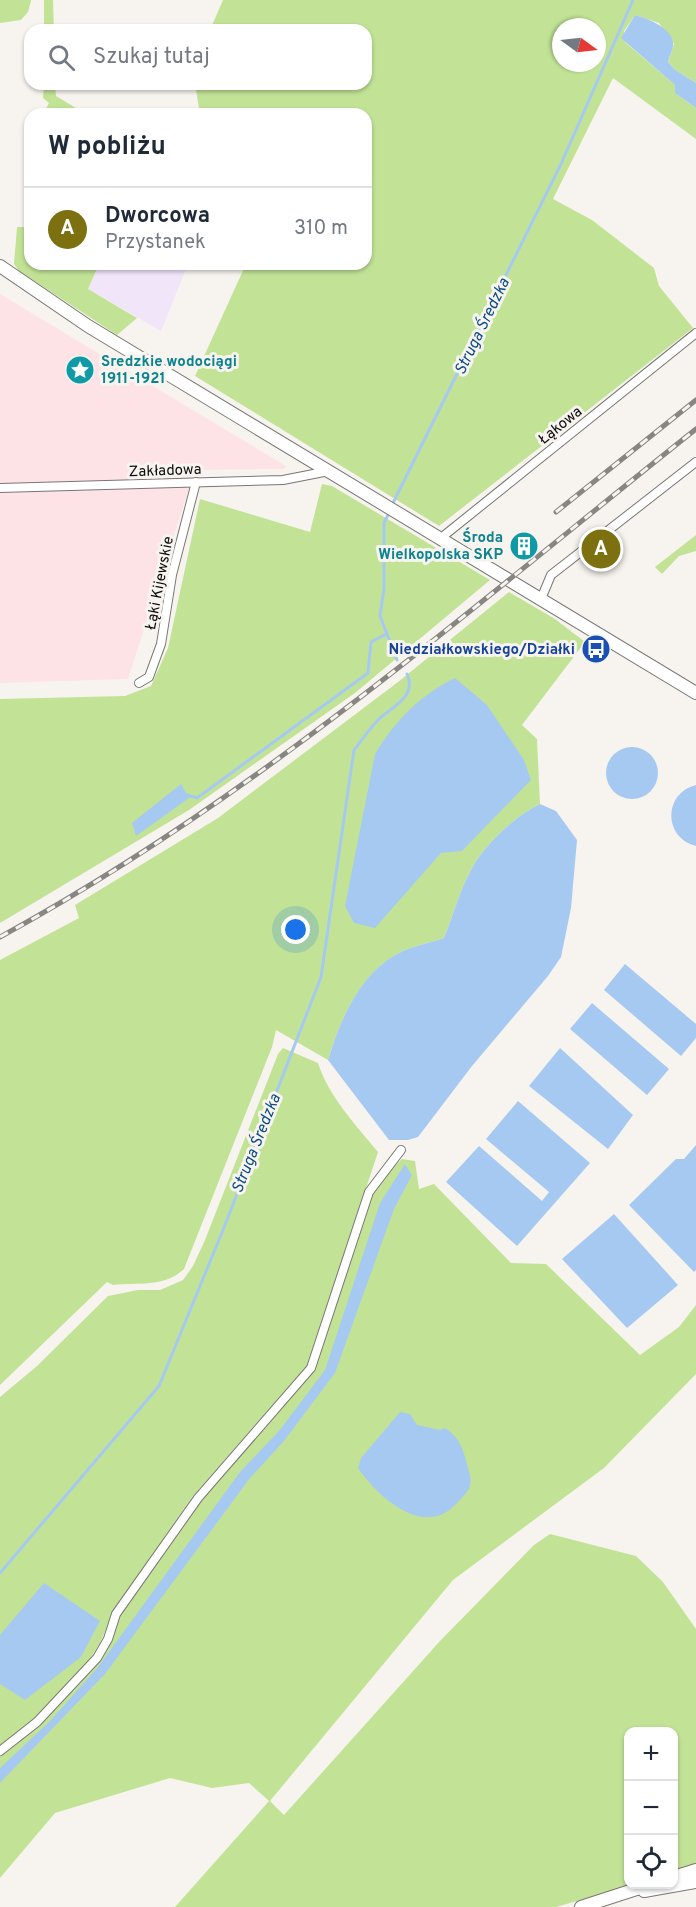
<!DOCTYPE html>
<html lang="pl">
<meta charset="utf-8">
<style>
body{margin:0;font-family:Overpass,sans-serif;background:#f2f2f3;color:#1f2937}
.controls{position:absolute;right:18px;bottom:18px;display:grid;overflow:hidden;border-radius:12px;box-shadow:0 2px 4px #0004}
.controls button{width:54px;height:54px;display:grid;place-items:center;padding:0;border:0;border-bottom:2px solid #e0e1e3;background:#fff;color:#1f2937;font:30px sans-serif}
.compass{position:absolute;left:552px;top:18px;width:54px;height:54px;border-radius:50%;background:#fff;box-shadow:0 2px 4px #0004;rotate:105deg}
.you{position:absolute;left:296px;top:930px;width:21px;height:21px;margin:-15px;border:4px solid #fff;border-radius:50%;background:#1a73e8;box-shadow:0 0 0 9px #1a73e833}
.badge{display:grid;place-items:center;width:39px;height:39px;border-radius:50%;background:#7c7010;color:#fff;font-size:20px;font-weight:700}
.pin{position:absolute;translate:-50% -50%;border:3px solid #fff;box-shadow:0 2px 6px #0006}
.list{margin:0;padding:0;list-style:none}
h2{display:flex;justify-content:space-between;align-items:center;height:78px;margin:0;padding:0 24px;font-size:26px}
h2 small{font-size:20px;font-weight:400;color:#747a83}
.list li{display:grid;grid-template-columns:39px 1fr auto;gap:18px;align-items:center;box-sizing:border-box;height:84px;padding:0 24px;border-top:2px solid #e0e1e3}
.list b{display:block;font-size:22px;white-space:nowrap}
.list p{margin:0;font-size:20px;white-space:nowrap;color:#747a83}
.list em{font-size:20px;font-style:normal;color:#747a83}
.icon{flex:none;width:33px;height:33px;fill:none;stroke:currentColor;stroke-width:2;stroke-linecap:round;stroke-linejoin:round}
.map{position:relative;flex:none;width:696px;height:1907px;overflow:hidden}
.search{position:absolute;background:#fff;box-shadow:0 2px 4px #0004;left:24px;top:24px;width:348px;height:66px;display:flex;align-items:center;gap:15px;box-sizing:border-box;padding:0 21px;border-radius:18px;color:#747a83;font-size:22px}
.panel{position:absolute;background:#fff;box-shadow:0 2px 4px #0004;left:24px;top:108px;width:348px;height:162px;border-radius:18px}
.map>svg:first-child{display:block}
.commercial{fill:#f1e5fa}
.industrial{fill:#fee3e6}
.green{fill:#c2e396;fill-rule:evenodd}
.water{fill:#a6c9f1}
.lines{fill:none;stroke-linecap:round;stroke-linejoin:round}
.stream{stroke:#a6c9f1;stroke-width:3}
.street-casing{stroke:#797773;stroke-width:10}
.secondary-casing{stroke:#797773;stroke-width:14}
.street{stroke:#fff;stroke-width:8}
.secondary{stroke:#fff;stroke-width:12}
.rail-casing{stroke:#888682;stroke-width:5}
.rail{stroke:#f7f4ef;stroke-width:3;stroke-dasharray:9;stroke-linecap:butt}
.labels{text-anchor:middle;stroke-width:6;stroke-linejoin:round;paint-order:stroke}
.culture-label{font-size:15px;font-weight:bold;fill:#0d838f;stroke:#f7f4ef;text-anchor:start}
.street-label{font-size:15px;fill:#0d0c0a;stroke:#f7f4ef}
.transit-label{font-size:15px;font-weight:bold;fill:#164399;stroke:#f7f4ef;text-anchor:end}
.water-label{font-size:16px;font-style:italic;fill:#0a4b86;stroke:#f7f4ef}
</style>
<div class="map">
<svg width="696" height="1907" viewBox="0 0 696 1907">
<rect width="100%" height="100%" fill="#f7f4ef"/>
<path class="commercial" d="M99,264H188L161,331L88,289Z"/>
<path class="industrial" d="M0,294L286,466L284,469L195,470L128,679L0,683Z"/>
<g class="green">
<path d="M0,0H31V1L28,12L21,20L0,23Z"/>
<path d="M44,0H53L54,30H44Z"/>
<path d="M223,0H696V83L674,69L668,62L674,44L659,23L635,15L624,31L625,42L675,85V93L696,108V139L613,78L553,199L592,220L654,268L659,286L693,328L439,526L195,376L246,264H366V114H200L195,84H366V30H210ZM561,27H597V63H561Z"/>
<path d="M44,84H55L56,96L86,114H43L49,103L43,98Z"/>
<path d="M27,189H30V264H99L88,289L137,318L117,335L19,271L14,264L17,227H25Z"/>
<path d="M322,484L332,486L490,580L355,693L189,810L0,923V699L125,696L151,686L168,648L200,499L310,532Z"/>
<path d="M696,535V551L679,556L662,574L655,567Z"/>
<path d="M509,592L555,619L585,642L522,725L537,739L540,804C515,816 486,843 472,868C460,889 453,916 444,938C430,943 412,946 399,953C360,974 340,1020 328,1060L276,1030L272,1047L184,1269C164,1288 138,1282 113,1285L107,1282L0,1385V960L79,918L75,905L218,818L398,682Z"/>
<path d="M283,1048L318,1063C329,1097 356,1125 378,1152L307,1366L192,1497L111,1616C95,1669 43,1714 0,1746V1397L37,1366L108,1296L138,1290H160L183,1280L193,1266L205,1240L278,1054Z"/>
<path d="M402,1159L415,1161L419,1189L434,1184L511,1263L546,1264L640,1355L679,1327L696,1305V1374L604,1468L453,1580L270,1801L284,1815L440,1641L534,1545L550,1534L636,1556L663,1582L696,1629V1866L674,1873V1732H628V1884L633,1885L556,1907H175L269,1801L249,1783L212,1788L170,1778L55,1813L0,1878V1756L84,1678L118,1616L210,1489L314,1369L372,1194L387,1173Z"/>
</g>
<g class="water">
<path d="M635,15C647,18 672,28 673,43C674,48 669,57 668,62L674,69L696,83V108L675,93V85L621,38Z"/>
<path d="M455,678L487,705L524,760L531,780L462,851L441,853L375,928L354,923L345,906L375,754C395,721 420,695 455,678Z"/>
<circle cx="632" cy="773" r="26"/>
<path d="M181,784L189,798L136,836L132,823Z"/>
<path d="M696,785V846C663,838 663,793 696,785Z"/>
<path d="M540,804L556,811L577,840L571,908L561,957L548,976L472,1066L418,1137L408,1140H389L328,1060C340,1020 360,973 399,953C412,946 430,943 444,938C453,916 460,889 472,868C486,843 515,816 540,804Z"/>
<path d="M625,964L696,1024V1038L681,1056L604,990Z"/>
<path d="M592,1003L669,1069L647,1095L570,1029Z"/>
<path d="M560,1048L633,1115L608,1149L529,1086Z"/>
<path d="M518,1101L590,1163L517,1246L446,1182L479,1146L542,1201L549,1192L486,1139Z"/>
<path d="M696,1145V1270L694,1272L629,1205L676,1159H684Z"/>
<path d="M405,1164L412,1175L394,1209L335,1373L284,1441L250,1478L105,1674L0,1783V1768L50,1721L98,1667L240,1472L279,1431L325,1370L380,1203Z"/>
<path d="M614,1214L678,1285L627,1328L562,1259Z"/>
<path d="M400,1412L410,1414L417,1425L440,1430L445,1428C457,1436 461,1444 465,1457C472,1484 476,1484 455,1505C423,1538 378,1497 358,1468L361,1458Z"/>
<path d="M44,1583L100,1621L81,1657L25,1700L0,1684V1635Z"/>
</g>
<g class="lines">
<g class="stream">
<path d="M392,505L561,164L633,0"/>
<path d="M390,511L384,523V589L380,616L397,660"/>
<path d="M187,795L197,798L368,673L371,642L386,634"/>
<path d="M0,1573L159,1386L223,1230L321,977L354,750C362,740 370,728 379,719C394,706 417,696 407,674"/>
</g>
<g class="street-casing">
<g id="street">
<path d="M0,488L283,480L329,471"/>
<path d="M441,538L696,333"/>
<path d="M541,599L551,575L696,462"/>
<path d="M139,683L149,677L161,644L172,575L196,482"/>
<path d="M0,1751L37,1722L97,1658L108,1639L116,1614L198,1498L311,1368L369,1192L401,1150"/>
</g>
</g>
<g class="secondary-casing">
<g id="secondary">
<path d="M0,266L88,326L696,693"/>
<path d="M674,1877L696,1870"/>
<path d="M644,1891L696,1882"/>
<path d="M581,1907L652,1884"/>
</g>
</g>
<use href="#street" class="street"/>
<use href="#secondary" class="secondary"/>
<g class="rail-casing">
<g id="rail">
<path d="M556,512L696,400"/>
<path d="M0,937C254,799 471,608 696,429"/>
</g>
</g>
<use href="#rail" class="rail"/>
</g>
<defs>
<g id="sight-disc" transform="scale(1.5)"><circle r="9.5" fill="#0f9aa8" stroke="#f7f4ef"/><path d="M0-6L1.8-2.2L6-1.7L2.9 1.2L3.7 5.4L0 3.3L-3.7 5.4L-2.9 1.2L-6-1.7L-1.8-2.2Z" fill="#fff"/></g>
<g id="building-disc" transform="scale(1.5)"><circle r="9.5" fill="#0f9aa8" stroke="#f7f4ef"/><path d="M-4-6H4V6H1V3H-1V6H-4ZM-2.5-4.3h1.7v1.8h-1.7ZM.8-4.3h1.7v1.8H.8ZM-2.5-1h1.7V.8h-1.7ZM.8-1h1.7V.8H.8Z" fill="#fff"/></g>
<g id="bus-disc" transform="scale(1.5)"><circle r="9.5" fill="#1a4fb4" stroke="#f7f4ef"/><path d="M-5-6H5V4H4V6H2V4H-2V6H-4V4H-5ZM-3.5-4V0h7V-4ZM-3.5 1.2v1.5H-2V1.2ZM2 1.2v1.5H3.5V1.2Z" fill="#fff"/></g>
</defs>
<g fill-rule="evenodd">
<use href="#sight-disc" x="80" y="370"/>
<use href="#building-disc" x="524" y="546"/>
<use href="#bus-disc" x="596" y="649"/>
</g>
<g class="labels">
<g class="culture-label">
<text x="101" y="366">Sredzkie wodociągi<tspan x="101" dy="17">1911-1921</tspan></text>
<text x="503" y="542" text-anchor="end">Środa<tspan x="503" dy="17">Wielkopolska SKP</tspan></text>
</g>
<g class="street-label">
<text transform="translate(560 425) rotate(-39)" y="5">Łąkowa</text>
<text transform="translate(165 470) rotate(-2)" y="5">Zakładowa</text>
<text transform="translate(159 583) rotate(-79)" y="5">Łąki Kijewskie</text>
</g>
<g class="transit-label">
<text x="575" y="654">Niedziałkowskiego/Działki</text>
</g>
<g class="water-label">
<text transform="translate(481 326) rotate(-64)" y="6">Struga Średzka</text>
<text transform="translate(255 1143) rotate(-68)" y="6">Struga Średzka</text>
</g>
</g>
</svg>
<div class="controls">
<button>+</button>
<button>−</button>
<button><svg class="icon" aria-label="locate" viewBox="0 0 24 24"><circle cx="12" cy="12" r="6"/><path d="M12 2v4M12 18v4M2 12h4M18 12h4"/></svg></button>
</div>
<svg class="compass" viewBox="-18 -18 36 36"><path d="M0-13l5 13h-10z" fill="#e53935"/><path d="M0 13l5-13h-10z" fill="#747a83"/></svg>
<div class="you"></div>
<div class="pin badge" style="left:601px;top:549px">A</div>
<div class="search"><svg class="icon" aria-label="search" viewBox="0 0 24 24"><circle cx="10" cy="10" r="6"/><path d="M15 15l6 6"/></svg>Szukaj tutaj</div>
<section class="panel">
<h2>W pobliżu<small></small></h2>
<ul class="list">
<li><span class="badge">A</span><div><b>Dworcowa</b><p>Przystanek</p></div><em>310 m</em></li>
</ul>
</section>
</div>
